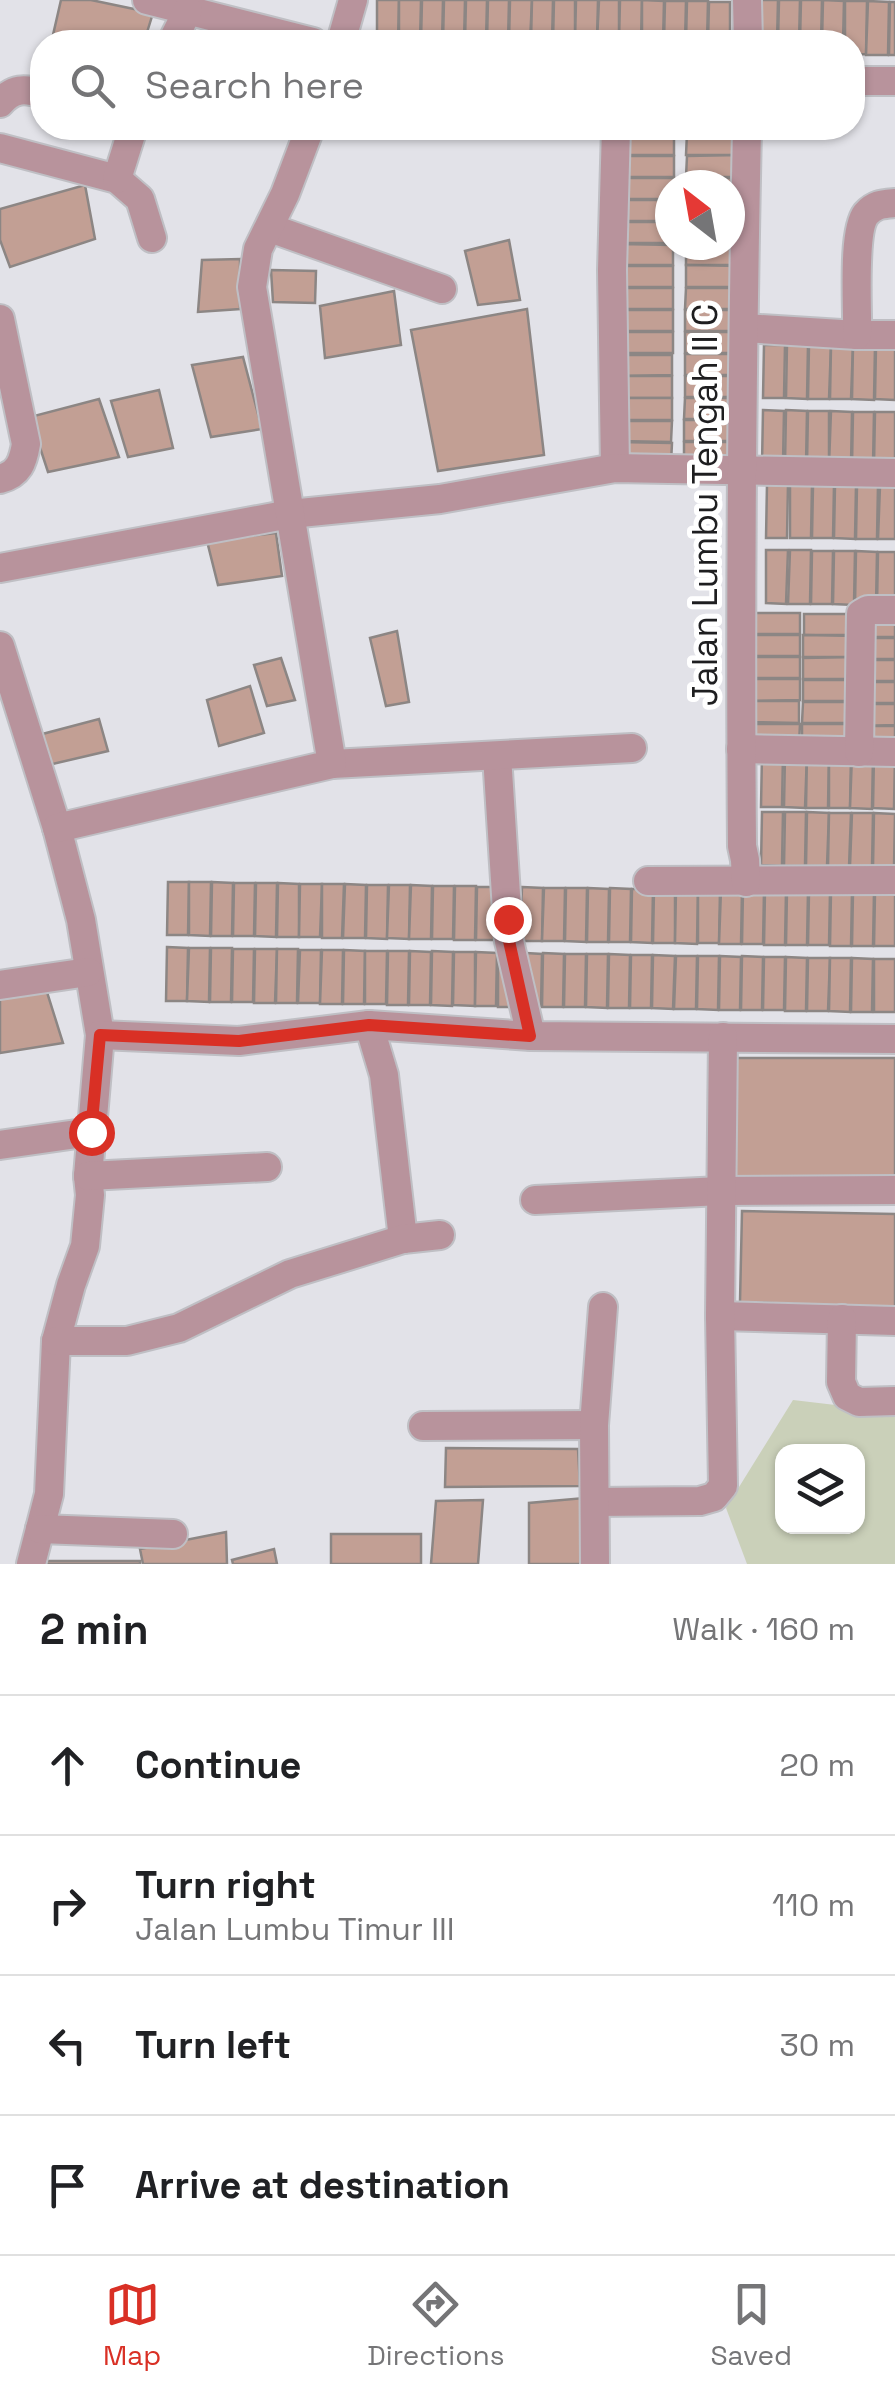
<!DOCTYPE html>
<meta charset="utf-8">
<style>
body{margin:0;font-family:"Space Grotesk",sans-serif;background:#f2f2f2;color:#202124}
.controls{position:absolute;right:30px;bottom:30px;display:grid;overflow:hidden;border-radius:20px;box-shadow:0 2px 8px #0004}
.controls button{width:90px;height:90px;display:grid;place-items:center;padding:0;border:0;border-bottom:2px solid #e0e0e0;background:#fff;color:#202124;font:50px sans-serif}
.compass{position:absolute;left:655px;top:170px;width:90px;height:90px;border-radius:50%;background:#fff;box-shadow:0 2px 8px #0004;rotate:329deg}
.stop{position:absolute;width:30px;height:30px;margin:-22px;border:8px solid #d93025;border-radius:50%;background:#fff}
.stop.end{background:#d93025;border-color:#fff;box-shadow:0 2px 10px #0008}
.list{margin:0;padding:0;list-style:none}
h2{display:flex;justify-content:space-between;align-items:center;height:130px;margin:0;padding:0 40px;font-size:42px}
h2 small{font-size:32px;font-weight:400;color:#757577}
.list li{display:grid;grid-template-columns:65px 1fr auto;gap:30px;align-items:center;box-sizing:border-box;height:140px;padding:0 40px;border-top:2px solid #e0e0e0}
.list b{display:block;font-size:38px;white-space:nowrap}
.list p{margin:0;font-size:32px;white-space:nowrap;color:#757577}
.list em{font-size:32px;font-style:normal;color:#757577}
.icon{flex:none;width:55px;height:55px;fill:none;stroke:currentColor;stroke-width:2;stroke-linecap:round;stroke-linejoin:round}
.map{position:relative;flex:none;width:895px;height:1564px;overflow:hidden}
.search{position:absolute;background:#fff;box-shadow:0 2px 8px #0004;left:30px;right:30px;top:30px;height:110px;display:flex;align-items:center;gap:25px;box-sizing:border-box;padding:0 35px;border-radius:40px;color:#757577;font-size:38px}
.sheet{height:690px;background:#fff}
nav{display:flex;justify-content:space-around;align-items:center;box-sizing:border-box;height:140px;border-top:2px solid #e0e0e0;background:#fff;font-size:28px;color:#757577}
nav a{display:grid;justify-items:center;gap:5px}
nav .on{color:#d93025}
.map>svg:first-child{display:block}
.green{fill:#cad0b9;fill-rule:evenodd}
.building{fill:#c29f94;stroke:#8c8684;stroke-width:2.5}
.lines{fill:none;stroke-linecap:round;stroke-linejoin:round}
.minor-casing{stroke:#bfbfc4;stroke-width:32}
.minor{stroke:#b8939c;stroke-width:28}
.route{stroke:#d93025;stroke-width:12}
.labels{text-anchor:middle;stroke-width:10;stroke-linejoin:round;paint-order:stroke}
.street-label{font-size:35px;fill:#1e1e20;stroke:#fff}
</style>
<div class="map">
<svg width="895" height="1564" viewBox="0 0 895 1564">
<rect width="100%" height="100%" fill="#e2e2e8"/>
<path class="green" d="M793,1400L895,1412V1564H747L726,1508ZM782,1452H858V1526H782Z"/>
<g class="building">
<path d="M61,0H91L153,13L144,42H77L53,35Z"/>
<path d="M377,0H399L398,42H377Z"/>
<path d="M399,0H421L420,42H399Z"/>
<path d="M422,0H443L442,42H421Z"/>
<path d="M444,0H465L464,42H443Z"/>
<path d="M466,0H487L486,42H465Z"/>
<path d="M488,0H509L508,42H487Z"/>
<path d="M510,0H532L530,42H509Z"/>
<path d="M532,0H553L552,42H531Z"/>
<path d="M554,0H575V42H553Z"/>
<path d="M576,0H598L597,42H575Z"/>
<path d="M599,0H619V42H597Z"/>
<path d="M620,0H642L641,42H619Z"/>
<path d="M642,0L664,1L663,42H642Z"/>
<path d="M757,0H778L777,42H756Z"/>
<path d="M779,0H800L799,42H778Z"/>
<path d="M801,0H822L821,42H800Z"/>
<path d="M823,0L844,1L843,42H822Z"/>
<path d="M665,1H686L685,42H664Z"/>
<path d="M687,1H708L707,42H686Z"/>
<path d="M845,1H867L866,54L852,55V42H845Z"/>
<path d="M868,1L889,2L888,55H866Z"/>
<path d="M709,2H730V42H708Z"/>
<path d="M890,2H895V55H889Z"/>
<rect x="621" y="128" width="53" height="5"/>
<rect x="687" y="128" width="53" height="4"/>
<path d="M687,133H740V155H686Z"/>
<rect x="621" y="134" width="53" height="21"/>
<path d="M740,155V177H686L687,156Z"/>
<rect x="620" y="156" width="54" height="21"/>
<path d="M620,178H674V185H670V199H620Z"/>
<path d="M686,178H740V199H730V185H686Z"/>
<path d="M85,185L95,239L10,267L0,240V209Z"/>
<rect x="620" y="200" width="50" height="21"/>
<rect x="620" y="222" width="50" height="21"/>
<path d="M509,240L520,300L478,305L465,251Z"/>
<path d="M620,244L673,245V265H620Z"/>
<path d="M730,244H739V265H686V245Z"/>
<path d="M240,259V309L198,312L202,260Z"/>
<path d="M686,265L739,266V287H686Z"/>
<rect x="620" y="266" width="53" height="21"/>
<path d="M271,270L316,271L315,303L273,302Z"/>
<rect x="619" y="288" width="54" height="21"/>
<path d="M686,288H739V309H685Z"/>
<path d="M394,291L401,345L325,358L320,306Z"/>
<path d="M527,309L544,455L438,471L411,330Z"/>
<rect x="619" y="310" width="54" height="21"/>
<rect x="685" y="310" width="54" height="21"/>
<rect x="619" y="332" width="54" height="21"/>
<rect x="685" y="332" width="54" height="21"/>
<path d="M787,344L808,345L807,399L786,398Z"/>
<path d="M764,345H785L784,398H763Z"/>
<path d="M809,345H831L829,399H808Z"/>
<path d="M853,345L851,399H830L831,346Z"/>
<path d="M853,346H875L874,400L852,399Z"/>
<path d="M876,346H895V400L875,399Z"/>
<rect x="685" y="354" width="53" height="21"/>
<path d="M619,355H672V375L619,376Z"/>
<path d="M243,357L262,429L211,437L192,365Z"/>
<rect x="619" y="376" width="53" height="22"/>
<rect x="685" y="376" width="53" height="21"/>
<path d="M159,390L173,448L128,457L111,401Z"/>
<rect x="618" y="398" width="54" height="22"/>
<path d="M685,398H738V419H684Z"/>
<path d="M99,399L119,457L48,472L30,417Z"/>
<path d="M763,410L784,411L783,464H762Z"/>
<path d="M786,410L807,411L806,465L785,464Z"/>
<path d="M808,411H829V465L807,464Z"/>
<path d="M831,411L852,412L851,465H829Z"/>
<path d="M853,412H874L873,465H852Z"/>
<path d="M875,412H895V466L874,465Z"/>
<rect x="684" y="420" width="54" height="21"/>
<path d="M618,421H672L671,442L618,441Z"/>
<path d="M618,442L672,443L671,463L618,464Z"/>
<rect x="684" y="442" width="54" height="21"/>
<path d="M767,484H788L787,538H766Z"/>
<path d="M790,484H812L811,538H790Z"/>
<path d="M813,485H834L833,538H812Z"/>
<path d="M835,485H856L855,539L834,538Z"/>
<path d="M857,485H878L877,539H856Z"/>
<path d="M880,486H895V539H878Z"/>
<path d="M276,533L282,576L218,585L207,541Z"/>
<path d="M766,550H788L786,604L766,603Z"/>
<path d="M790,550H811L810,604H788Z"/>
<path d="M812,551H833L832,604H811Z"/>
<path d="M834,551H855L854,605L833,604Z"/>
<path d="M856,551L877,552L876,605H855Z"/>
<path d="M878,552H895V605H877Z"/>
<rect x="747" y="613" width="53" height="21"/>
<rect x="804" y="614" width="53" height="21"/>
<path d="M863,616H895V637H862Z"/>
<path d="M397,631L409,702L386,706L370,638Z"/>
<rect x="746" y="635" width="54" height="21"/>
<path d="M803,635L857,636V657H803Z"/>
<rect x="862" y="638" width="33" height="21"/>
<rect x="746" y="657" width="54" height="21"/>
<path d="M857,657L856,679H803V658Z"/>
<path d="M281,658L295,700L267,706L254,665Z"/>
<rect x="862" y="660" width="33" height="21"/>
<path d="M746,679H800V700L746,701Z"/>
<rect x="803" y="680" width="54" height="21"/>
<rect x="862" y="682" width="33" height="21"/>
<path d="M250,686L264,733L219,746L207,700Z"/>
<path d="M746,701H799V723L746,722Z"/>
<path d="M803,702H857L856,723H802Z"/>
<path d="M862,704H895V725L862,726Z"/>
<path d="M99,719L108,751L44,766L35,736Z"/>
<path d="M746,724H800L799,744L746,745Z"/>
<rect x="802" y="724" width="54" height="21"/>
<path d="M862,726H895V748H861Z"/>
<path d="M762,754H783L782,807H761Z"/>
<path d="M785,754H807L805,808L784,807Z"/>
<path d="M807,754H829L828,808H806Z"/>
<path d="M829,755H851L850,808H829Z"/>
<path d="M852,755H873L872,809L850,808Z"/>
<path d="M874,755H895L894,809L873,808Z"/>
<path d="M762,812H783L782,866L761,865Z"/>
<path d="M785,812H806L805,866H784Z"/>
<path d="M807,812L829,813L827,866H806Z"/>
<path d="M829,813H851L849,867L828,866Z"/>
<path d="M852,813H873L872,867L850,866Z"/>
<path d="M874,813L895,814L894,867H873Z"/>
<path d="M168,882H189L188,935H167Z"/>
<path d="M189,882H211L210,936L189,935Z"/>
<path d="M212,882L233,883L232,936H211Z"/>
<path d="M234,883H255L254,936H233Z"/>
<path d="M256,883H277L276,937L255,936Z"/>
<path d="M278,883L299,884V937H277Z"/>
<path d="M300,884H322L320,937H299Z"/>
<path d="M322,884H344L342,938H322Z"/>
<path d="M345,884L366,885L365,938H343Z"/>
<path d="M367,885H388L387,939L366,938Z"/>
<path d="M389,885H410L409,939L387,938Z"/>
<path d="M411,885L432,886L431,939H409Z"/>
<path d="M433,886H454L453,939H432Z"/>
<path d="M455,886H476L475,940H454Z"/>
<path d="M477,887H498L497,940H476Z"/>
<path d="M522,887L543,888L542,941H520Z"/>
<path d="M544,888H565L564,941H542Z"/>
<path d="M566,888H587L586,942L565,941Z"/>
<path d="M588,888L609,889L608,942H587Z"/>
<path d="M610,888L631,889L630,942H609Z"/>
<path d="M632,889H653L652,943L631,942Z"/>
<path d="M654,889H675V943H653Z"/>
<path d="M676,889L698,890L697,944L675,943Z"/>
<path d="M698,890H720L719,943H698Z"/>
<path d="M721,890H742L741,944H719Z"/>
<path d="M743,890L764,891L763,944H742Z"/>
<path d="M765,891H786L785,945H764Z"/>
<path d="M787,891H808L807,945H786Z"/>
<path d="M809,892H830L829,945H808Z"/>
<path d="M831,892H852L851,946H830Z"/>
<path d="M853,892H874L873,946H852Z"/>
<path d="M875,893H895V946H874Z"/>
<path d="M167,947L188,948L187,1001H166Z"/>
<path d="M189,948H210L209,1002L187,1001Z"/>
<path d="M211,948H232L231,1002H210Z"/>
<path d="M233,949H254L253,1002H232Z"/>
<path d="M255,949H277L275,1003H254Z"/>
<path d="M277,949H298L297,1003H276Z"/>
<path d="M300,950H321L320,1003H298Z"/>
<path d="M322,950H343L342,1004H320Z"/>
<path d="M344,950L365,951L364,1004H343Z"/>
<path d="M365,951H387L386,1004H365Z"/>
<path d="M388,951H409L408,1005H387Z"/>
<path d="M410,951L431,952L430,1005H409Z"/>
<path d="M432,951L453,952L452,1006L431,1005Z"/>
<path d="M454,952H475V1006L453,1005Z"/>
<path d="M476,952L497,953L496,1006H475Z"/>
<path d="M526,953L542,954L541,1006H525Z"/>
<path d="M543,953L564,954L563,1007H542Z"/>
<path d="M498,954L511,1007H498Z"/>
<path d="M565,954H586L585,1007H564Z"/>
<path d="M587,954H608L607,1008L586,1007Z"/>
<path d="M609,954L630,955L629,1008H608Z"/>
<path d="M631,955H652L651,1008H630Z"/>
<path d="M653,955L675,956L673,1009L652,1008Z"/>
<path d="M676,956H697L696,1009H674Z"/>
<path d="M698,956H719L718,1010L697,1009Z"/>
<path d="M720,956L741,957L740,1010H719Z"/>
<path d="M742,956L763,957L762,1010H741Z"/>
<path d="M764,957H785L784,1010H763Z"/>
<path d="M786,957L807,958L806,1011H785Z"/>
<path d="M808,958H830L828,1011H807Z"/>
<path d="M830,958H851L850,1012L829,1011Z"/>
<path d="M852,958L873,959L872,1012H851Z"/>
<rect x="874" y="959" width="21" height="53"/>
<path d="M46,989L63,1043L0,1053V999Z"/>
<path d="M732,1058H895V1176L734,1180Z"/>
<path d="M742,1211L895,1214V1308L740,1302Z"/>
<path d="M446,1448L578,1449L580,1486L445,1487Z"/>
<path d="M584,1498V1564H529V1503Z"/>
<path d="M483,1500L478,1564H431L436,1501Z"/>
<path d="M226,1532L227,1564H143L140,1549Z"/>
<rect x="331" y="1534" width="90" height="30"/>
<path d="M274,1549L277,1564H233L232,1560Z"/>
<rect x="43" y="1561" width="97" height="3"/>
</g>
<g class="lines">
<g class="minor-casing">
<g id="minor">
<path d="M147,0L313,42"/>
<path d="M747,0L748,42"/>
<path d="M172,42L188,10"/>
<path d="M341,42L353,0"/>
<path d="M852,81H895"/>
<path d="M0,103C13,88 25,88 42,94"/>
<path d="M0,148L117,179L140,199L152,238"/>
<path d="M117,179L133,128"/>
<path d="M270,228L442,289"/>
<path d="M0,319L26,444C23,462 19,474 0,479"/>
<path d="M744,328L857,335H895"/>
<path d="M857,335C858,310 852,232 866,214C875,204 883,204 895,203"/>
<path d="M615,468L612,270L616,128"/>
<path d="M0,568L290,514L440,499L615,468L895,473"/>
<path d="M0,646L57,828L81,920L100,1035L88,1176L90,1195L85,1246L71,1285L56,1341L49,1494L31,1564"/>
<path d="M741,749L895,752"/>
<path d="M859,752L861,614L868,610H895"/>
<path d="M497,756L509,941L531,1036"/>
<path d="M332,764L632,748"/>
<path d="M57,828L332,764L252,287L258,249L285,194L310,128"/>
<path d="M648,881L895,880"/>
<path d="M746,882L745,860L742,846C740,607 742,367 747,128"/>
<path d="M0,985L88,972"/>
<path d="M369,1025L384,1075L403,1239"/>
<path d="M100,1035L239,1041L369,1025L531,1036L895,1039"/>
<path d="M0,1145L91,1132"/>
<path d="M88,1176L267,1167"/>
<path d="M535,1200L721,1191L895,1190"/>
<path d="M720,1316L895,1321"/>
<path d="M842,1319L841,1382L847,1396L859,1402L895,1401"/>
<path d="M56,1341H127L179,1328L290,1274L403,1239L440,1235"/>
<path d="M423,1426L594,1425"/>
<path d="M595,1502L700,1501L714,1497L723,1486L720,1316L723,1037"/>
<path d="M40,1529L173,1534"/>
<path d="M595,1564L594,1425L603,1307"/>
</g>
</g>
<use href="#minor" class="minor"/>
</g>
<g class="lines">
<path class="route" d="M91,1132L100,1035L239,1041L369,1025L530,1036L509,941L508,919"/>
</g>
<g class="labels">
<g class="street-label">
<text transform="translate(705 505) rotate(-90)" y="12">Jalan Lumbu Tengah II C</text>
</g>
</g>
</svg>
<div class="controls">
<button><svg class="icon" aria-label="layers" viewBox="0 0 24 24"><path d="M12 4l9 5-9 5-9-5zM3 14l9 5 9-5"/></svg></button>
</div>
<svg class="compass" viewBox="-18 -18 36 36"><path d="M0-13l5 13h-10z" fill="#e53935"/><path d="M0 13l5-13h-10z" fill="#757577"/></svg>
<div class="stop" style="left:91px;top:1132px"></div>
<div class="stop end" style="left:508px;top:919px"></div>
<div class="search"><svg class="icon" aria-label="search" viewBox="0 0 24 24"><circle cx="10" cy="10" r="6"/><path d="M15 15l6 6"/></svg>Search here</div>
</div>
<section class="sheet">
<h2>2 min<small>Walk · 160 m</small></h2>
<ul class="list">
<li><svg class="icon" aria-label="ahead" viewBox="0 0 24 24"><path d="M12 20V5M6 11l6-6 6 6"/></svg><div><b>Continue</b></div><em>20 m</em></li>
<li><svg class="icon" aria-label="right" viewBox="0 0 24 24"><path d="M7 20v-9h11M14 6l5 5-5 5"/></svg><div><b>Turn right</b><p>Jalan Lumbu Timur III</p></div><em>110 m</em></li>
<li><svg class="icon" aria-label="left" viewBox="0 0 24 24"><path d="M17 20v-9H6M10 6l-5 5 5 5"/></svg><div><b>Turn left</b></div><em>30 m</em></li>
<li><svg class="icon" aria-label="arrive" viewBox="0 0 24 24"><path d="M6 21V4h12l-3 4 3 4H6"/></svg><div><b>Arrive at destination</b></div></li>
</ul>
</section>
<nav>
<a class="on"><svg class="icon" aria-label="map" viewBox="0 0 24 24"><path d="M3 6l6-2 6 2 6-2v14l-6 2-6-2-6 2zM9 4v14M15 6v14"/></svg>Map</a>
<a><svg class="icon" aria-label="directions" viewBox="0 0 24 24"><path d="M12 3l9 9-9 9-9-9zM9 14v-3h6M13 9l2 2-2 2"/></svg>Directions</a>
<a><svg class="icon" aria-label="saved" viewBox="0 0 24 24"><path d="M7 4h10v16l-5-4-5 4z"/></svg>Saved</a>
</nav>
